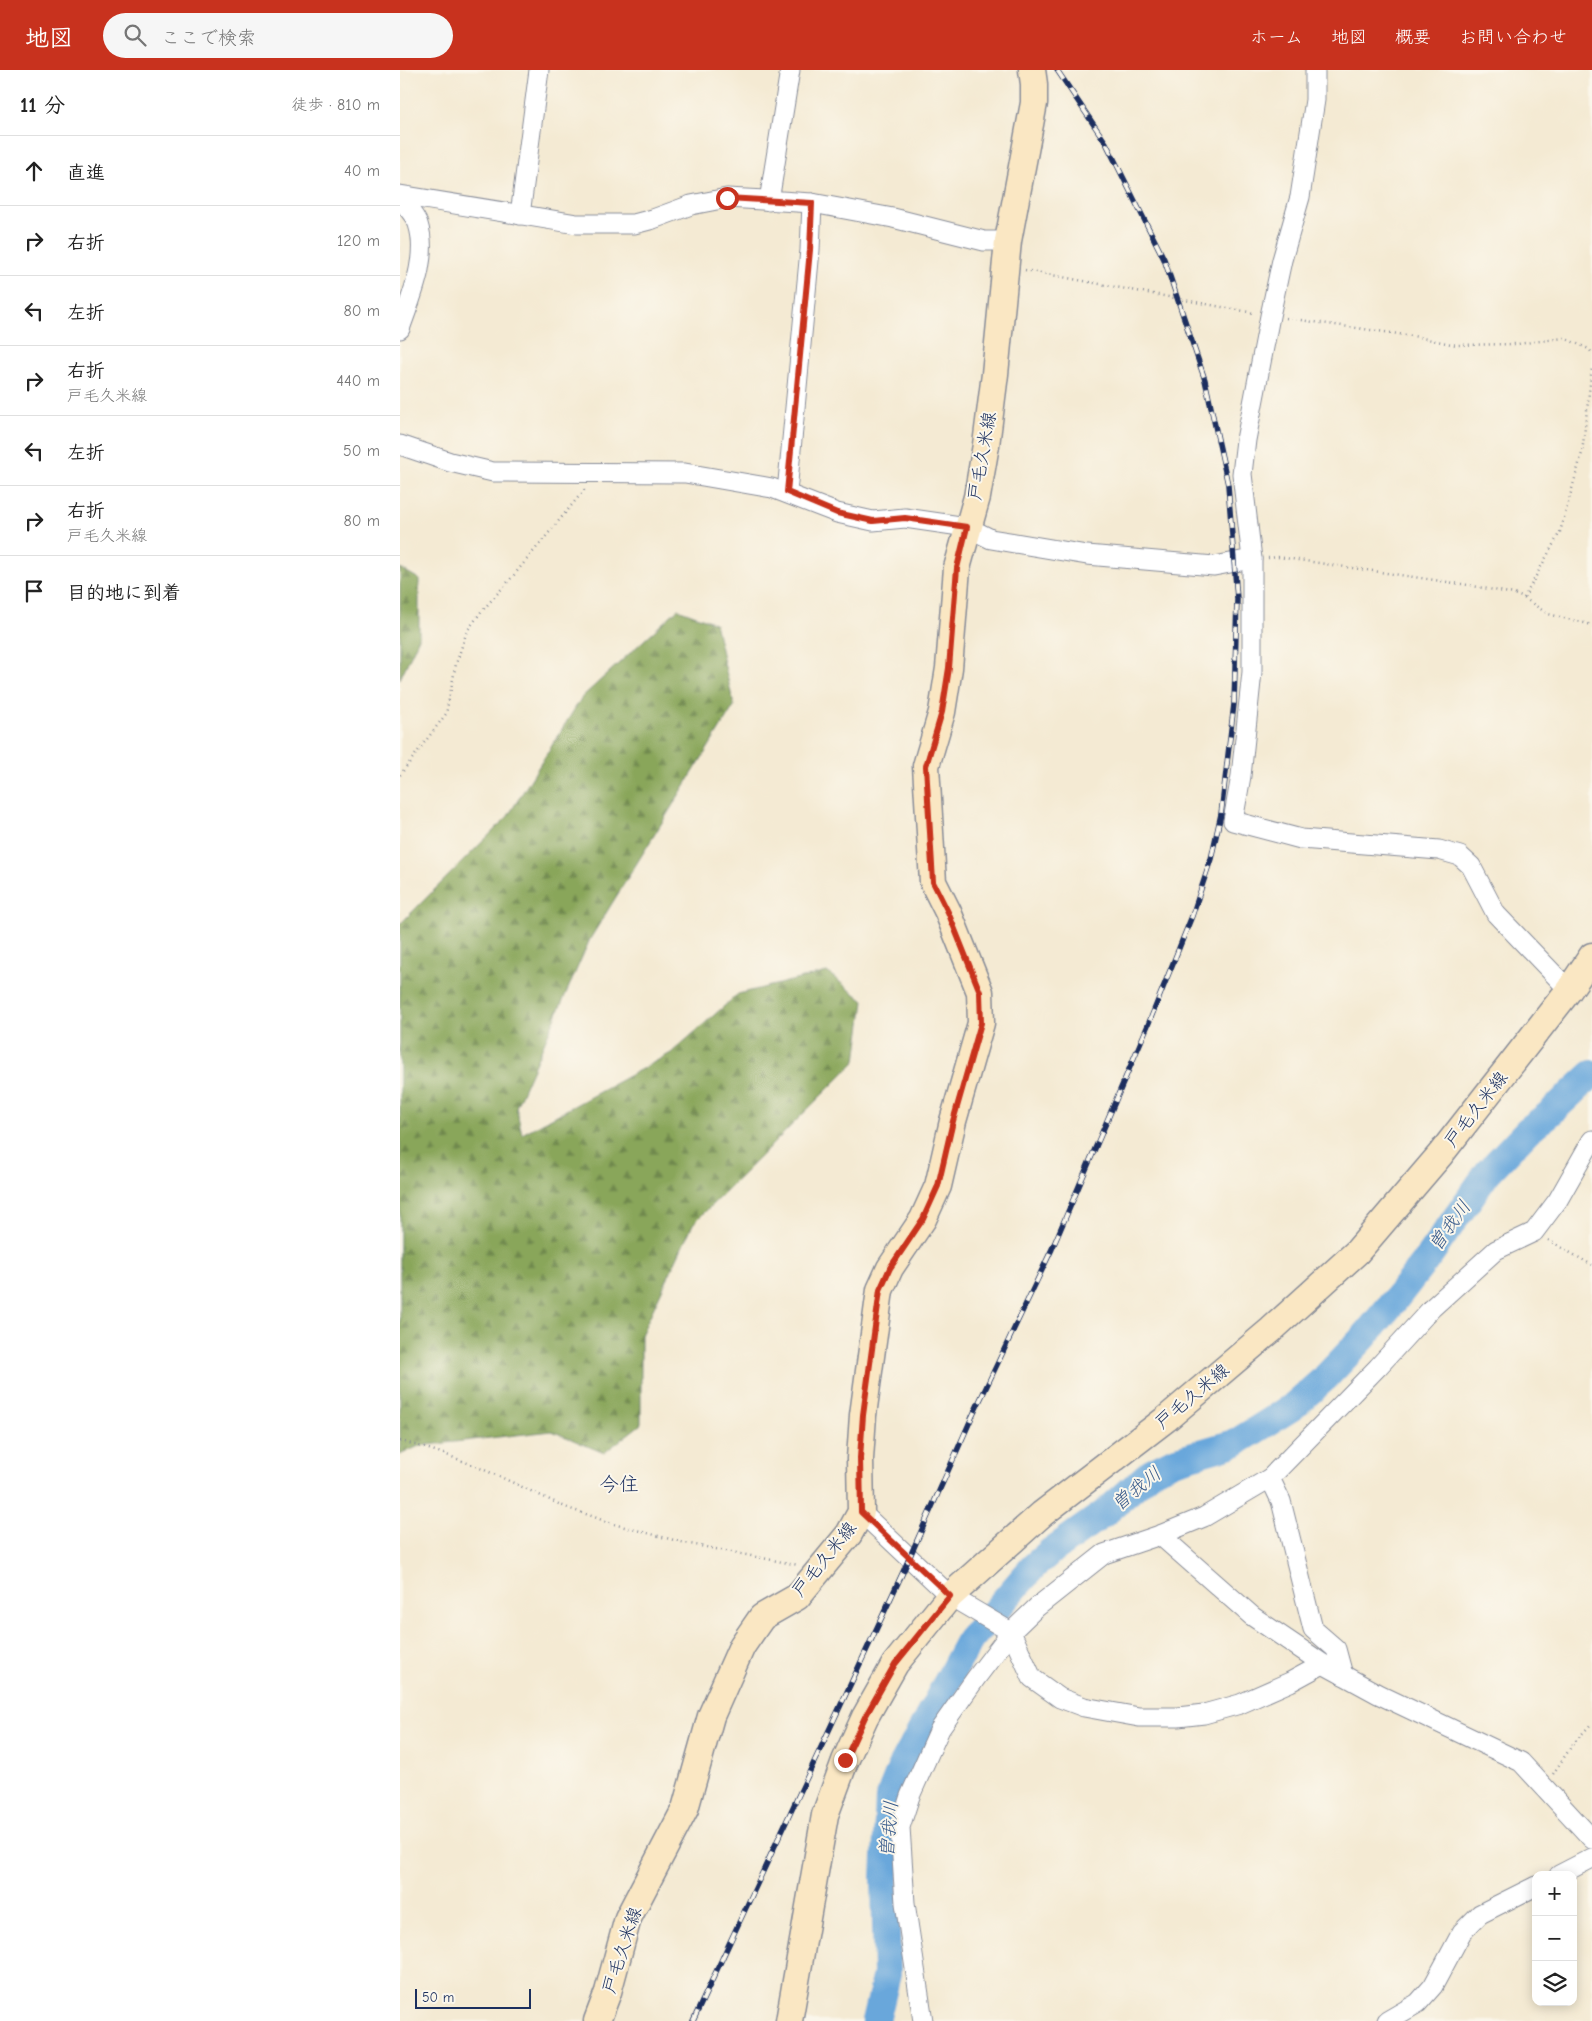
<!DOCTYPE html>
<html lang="ja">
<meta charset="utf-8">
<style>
body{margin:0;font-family:"Comic Neue","Klee One",sans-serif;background:#f6f6f6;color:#222}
.controls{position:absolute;right:15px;bottom:15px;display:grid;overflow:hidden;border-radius:10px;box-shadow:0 2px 12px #0003}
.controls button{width:45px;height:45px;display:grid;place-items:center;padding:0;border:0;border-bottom:1px solid #e0e0e0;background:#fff;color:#222;font:25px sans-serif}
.scale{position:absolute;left:15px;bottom:12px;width:116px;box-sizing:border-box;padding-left:5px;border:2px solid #1b2f5e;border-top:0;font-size:14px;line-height:18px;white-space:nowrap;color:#1b2f5e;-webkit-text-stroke:4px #fbf7ec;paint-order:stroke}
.stop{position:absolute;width:15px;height:15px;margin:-11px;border:4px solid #c8321e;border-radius:50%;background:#fff}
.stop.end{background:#c8321e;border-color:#fff;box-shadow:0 1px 5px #0008}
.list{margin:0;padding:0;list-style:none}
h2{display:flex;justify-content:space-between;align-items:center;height:65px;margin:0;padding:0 20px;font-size:21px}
h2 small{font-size:16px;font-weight:400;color:#767676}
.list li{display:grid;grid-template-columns:32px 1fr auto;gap:15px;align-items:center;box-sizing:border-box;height:70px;padding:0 20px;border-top:1px solid #e0e0e0}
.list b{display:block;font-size:19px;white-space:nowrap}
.list p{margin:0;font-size:16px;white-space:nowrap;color:#767676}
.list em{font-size:16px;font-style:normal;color:#767676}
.icon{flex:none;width:28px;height:28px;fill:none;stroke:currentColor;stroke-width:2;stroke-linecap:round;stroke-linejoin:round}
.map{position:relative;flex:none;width:1192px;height:1951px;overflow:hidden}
header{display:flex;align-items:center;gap:30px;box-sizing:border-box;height:70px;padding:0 25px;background:#c8321e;color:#fff}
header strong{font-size:24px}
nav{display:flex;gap:28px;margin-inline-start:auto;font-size:18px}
.search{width:350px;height:45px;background:#f6f6f6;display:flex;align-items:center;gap:12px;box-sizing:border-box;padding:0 18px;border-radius:28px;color:#767676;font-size:19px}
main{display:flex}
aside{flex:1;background:#fff}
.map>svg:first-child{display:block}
.forest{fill:url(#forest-firs);stroke:#526a5c}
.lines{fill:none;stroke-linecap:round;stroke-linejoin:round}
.river{stroke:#69a7db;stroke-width:28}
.minor-casing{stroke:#888c98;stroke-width:21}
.secondary-casing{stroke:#888c98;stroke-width:29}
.path{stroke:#888c98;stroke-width:2.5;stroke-dasharray:1 4;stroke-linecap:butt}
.minor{stroke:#fff;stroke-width:19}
.secondary{stroke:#fae7c3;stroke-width:26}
.rail-casing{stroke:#1b2f5e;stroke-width:5.5}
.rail{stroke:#fbf7ec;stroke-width:4;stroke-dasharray:11;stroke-linecap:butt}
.route{stroke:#c8321e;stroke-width:6}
.labels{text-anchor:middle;stroke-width:4;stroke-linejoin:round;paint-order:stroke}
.street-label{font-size:18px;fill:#1b2f5e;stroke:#fbf7ec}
.water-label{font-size:19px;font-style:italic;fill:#36598a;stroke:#fbf7ec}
.quarter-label{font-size:20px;fill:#1b2f5e;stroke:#fbf7ec}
</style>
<header>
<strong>地図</strong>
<div class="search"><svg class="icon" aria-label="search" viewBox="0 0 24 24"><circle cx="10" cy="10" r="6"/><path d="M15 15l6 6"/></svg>ここで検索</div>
<nav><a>ホーム</a><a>地図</a><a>概要</a><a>お問い合わせ</a></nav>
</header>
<main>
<aside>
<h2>11 分<small>徒歩 · 810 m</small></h2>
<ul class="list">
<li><svg class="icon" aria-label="ahead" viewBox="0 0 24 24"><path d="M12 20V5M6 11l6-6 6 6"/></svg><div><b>直進</b></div><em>40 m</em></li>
<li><svg class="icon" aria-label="right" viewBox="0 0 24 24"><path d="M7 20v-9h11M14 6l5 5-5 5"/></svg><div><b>右折</b></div><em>120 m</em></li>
<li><svg class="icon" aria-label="left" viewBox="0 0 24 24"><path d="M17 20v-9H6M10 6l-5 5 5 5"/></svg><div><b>左折</b></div><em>80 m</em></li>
<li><svg class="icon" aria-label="right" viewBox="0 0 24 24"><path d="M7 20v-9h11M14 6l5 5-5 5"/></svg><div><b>右折</b><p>戸毛久米線</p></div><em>440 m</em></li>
<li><svg class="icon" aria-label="left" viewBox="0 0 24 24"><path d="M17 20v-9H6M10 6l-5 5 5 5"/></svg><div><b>左折</b></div><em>50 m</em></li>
<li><svg class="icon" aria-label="right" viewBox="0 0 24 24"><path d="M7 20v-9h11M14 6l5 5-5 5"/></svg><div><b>右折</b><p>戸毛久米線</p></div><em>80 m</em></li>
<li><svg class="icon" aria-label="arrive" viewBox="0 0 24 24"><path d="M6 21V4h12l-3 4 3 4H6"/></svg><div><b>目的地に到着</b></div></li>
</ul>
</aside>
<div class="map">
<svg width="1192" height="1951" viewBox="0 0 1192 1951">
<defs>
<pattern id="forest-firs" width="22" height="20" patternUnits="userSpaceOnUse" patternTransform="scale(1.25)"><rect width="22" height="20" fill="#89a65a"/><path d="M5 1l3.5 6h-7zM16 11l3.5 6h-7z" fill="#6f884e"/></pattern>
</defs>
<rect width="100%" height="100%" fill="#fbf7ec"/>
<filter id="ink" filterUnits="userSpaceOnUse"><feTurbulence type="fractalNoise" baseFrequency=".02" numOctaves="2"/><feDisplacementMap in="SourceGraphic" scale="10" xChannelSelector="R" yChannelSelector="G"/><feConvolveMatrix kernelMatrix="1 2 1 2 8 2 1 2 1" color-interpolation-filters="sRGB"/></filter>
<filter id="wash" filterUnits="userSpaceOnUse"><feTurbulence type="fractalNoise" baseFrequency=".0096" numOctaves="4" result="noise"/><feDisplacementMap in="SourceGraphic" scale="20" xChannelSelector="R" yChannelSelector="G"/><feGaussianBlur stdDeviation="1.12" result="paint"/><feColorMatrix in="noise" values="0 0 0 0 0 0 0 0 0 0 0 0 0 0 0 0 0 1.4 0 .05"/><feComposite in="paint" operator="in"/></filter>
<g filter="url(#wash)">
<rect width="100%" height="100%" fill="#f4ead3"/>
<g class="forest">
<path d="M0,498L19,509V568L0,609Z"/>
<path d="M278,539L315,553L334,636L190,869L116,1037L122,1064L271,983L338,924L427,902L464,931L456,991L293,1154L241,1265V1354L204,1383L152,1361L19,1376L0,1385V854L108,746L182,627Z"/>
</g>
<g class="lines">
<path class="river" d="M476,1951L487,1904L485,1807L489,1728L501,1698L569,1571L633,1497L650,1482L706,1442L751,1402L773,1391L835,1373L891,1338L925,1308L964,1267L994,1231L1029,1186L1088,1102L1128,1060L1148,1045L1192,1004"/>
</g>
</g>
<g filter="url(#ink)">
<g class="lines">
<g class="minor-casing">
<g id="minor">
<path d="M915,0V30L900,127L882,190L870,246L846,370L842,404L852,489V602L841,706L833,751L901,769L1039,780L1060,786L1071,796L1096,844L1169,920"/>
<path d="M0,125L177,154H234L253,149L291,135L327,128L381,131L412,133L493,148L584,171H608"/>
<path d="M0,128C5,136 15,145 18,154C29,188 11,227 0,259"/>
<path d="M369,131L390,0"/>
<path d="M120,145L139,0"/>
<path d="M0,375L50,392L93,402L285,403L372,418L437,443L473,451L505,448L567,457L591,469L687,485L814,496L852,489"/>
<path d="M387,422L410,180L412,133"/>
<path d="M870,1408L881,1431L913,1559L936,1579L943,1605"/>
<path d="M461,1442L550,1526L611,1562L632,1608L660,1628L684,1637L739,1647H778L804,1644L840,1634L890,1612L923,1594"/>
<path d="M760,1465L852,1546L923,1594L978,1624L1121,1692L1192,1769"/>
<path d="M1159,1805L1192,1788"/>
<path d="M523,1951L505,1833L500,1757L510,1726L540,1659L576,1608L611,1562L637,1537L704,1484L760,1465L804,1447L870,1408L978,1297L1032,1238L1096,1180L1134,1162L1158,1130L1192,1070"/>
<path d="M987,1951L1018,1933L1033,1916L1062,1862L1080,1844L1136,1816"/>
</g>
</g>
<g class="secondary-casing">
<g id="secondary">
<path d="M197,1951L208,1922L228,1848L285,1739L311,1646L342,1576L362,1547L397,1527L449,1464L461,1442L460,1389L463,1345L480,1220L490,1198L523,1149L538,1116L553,1051L581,953L580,922L548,842L533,812L526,696L542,642L549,598L557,498L577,427L586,375L595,304L608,171L634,33V14L632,0"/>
<path d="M389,1951L425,1745L445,1691L465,1647L495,1594L550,1526L642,1444L766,1349L871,1260L957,1182L1040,1085L1169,920L1192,886"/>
</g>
</g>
<g class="path">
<path d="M625,200L854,243"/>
<path d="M886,248L1013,266L1056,275L1117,274L1164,268L1189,279L1192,283"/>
<path d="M868,488L878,487L1068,515L1114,524L1124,528L1148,544L1192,555"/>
<path d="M1124,528L1160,462L1182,383L1192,297"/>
<path d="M0,705L46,644L56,594L67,561L81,542L114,505L185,419"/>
<path d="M1148,1170L1192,1195"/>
<path d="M0,1371C56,1384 111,1412 163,1436C177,1442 192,1445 206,1452L285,1473L398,1495"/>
<path d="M1153,1704L1173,1674L1192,1653"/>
</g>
<use href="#minor" class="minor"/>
<use href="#secondary" class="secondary"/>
<g class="rail-casing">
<path id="rail" d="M293,1951L503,1502L572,1347L652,1179L748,955L792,846L811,789L821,744L834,634L837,529L828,415L805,310L764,189L706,73L657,0"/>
</g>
<use href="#rail" class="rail"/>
</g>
</g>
<g class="lines" filter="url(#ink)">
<path class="route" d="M327,128L412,133L410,180L387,422L437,443L473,451L505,448L567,457L557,498L549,598L542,642L526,696L533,812L548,842L580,922L581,953L553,1051L538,1116L523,1149L490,1198L480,1220L463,1345L460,1388L461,1442L550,1526L495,1594L465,1647L445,1690"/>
</g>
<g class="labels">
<g class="street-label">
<text transform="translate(582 386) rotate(-80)" y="6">戸毛久米線</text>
<text transform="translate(1076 1039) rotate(-52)" y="6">戸毛久米線</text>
<text transform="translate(792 1326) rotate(-40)" y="6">戸毛久米線</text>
<text transform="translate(424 1489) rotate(-51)" y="6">戸毛久米線</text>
<text transform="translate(222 1880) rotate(-72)" y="6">戸毛久米線</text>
</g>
<g class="water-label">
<text transform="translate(1049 1155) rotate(-54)" y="7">曽我川</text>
<text transform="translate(736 1418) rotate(-39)" y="7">曽我川</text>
<text transform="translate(488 1759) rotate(-85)" y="7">曽我川</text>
</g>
<g class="quarter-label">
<text x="219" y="1421">今住</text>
</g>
</g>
</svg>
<div class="controls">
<button>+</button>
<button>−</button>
<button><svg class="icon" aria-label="layers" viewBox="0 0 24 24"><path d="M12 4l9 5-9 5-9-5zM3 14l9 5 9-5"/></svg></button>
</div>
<div class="scale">50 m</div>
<div class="stop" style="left:327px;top:128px"></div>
<div class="stop end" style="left:445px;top:1690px"></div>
</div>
</main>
